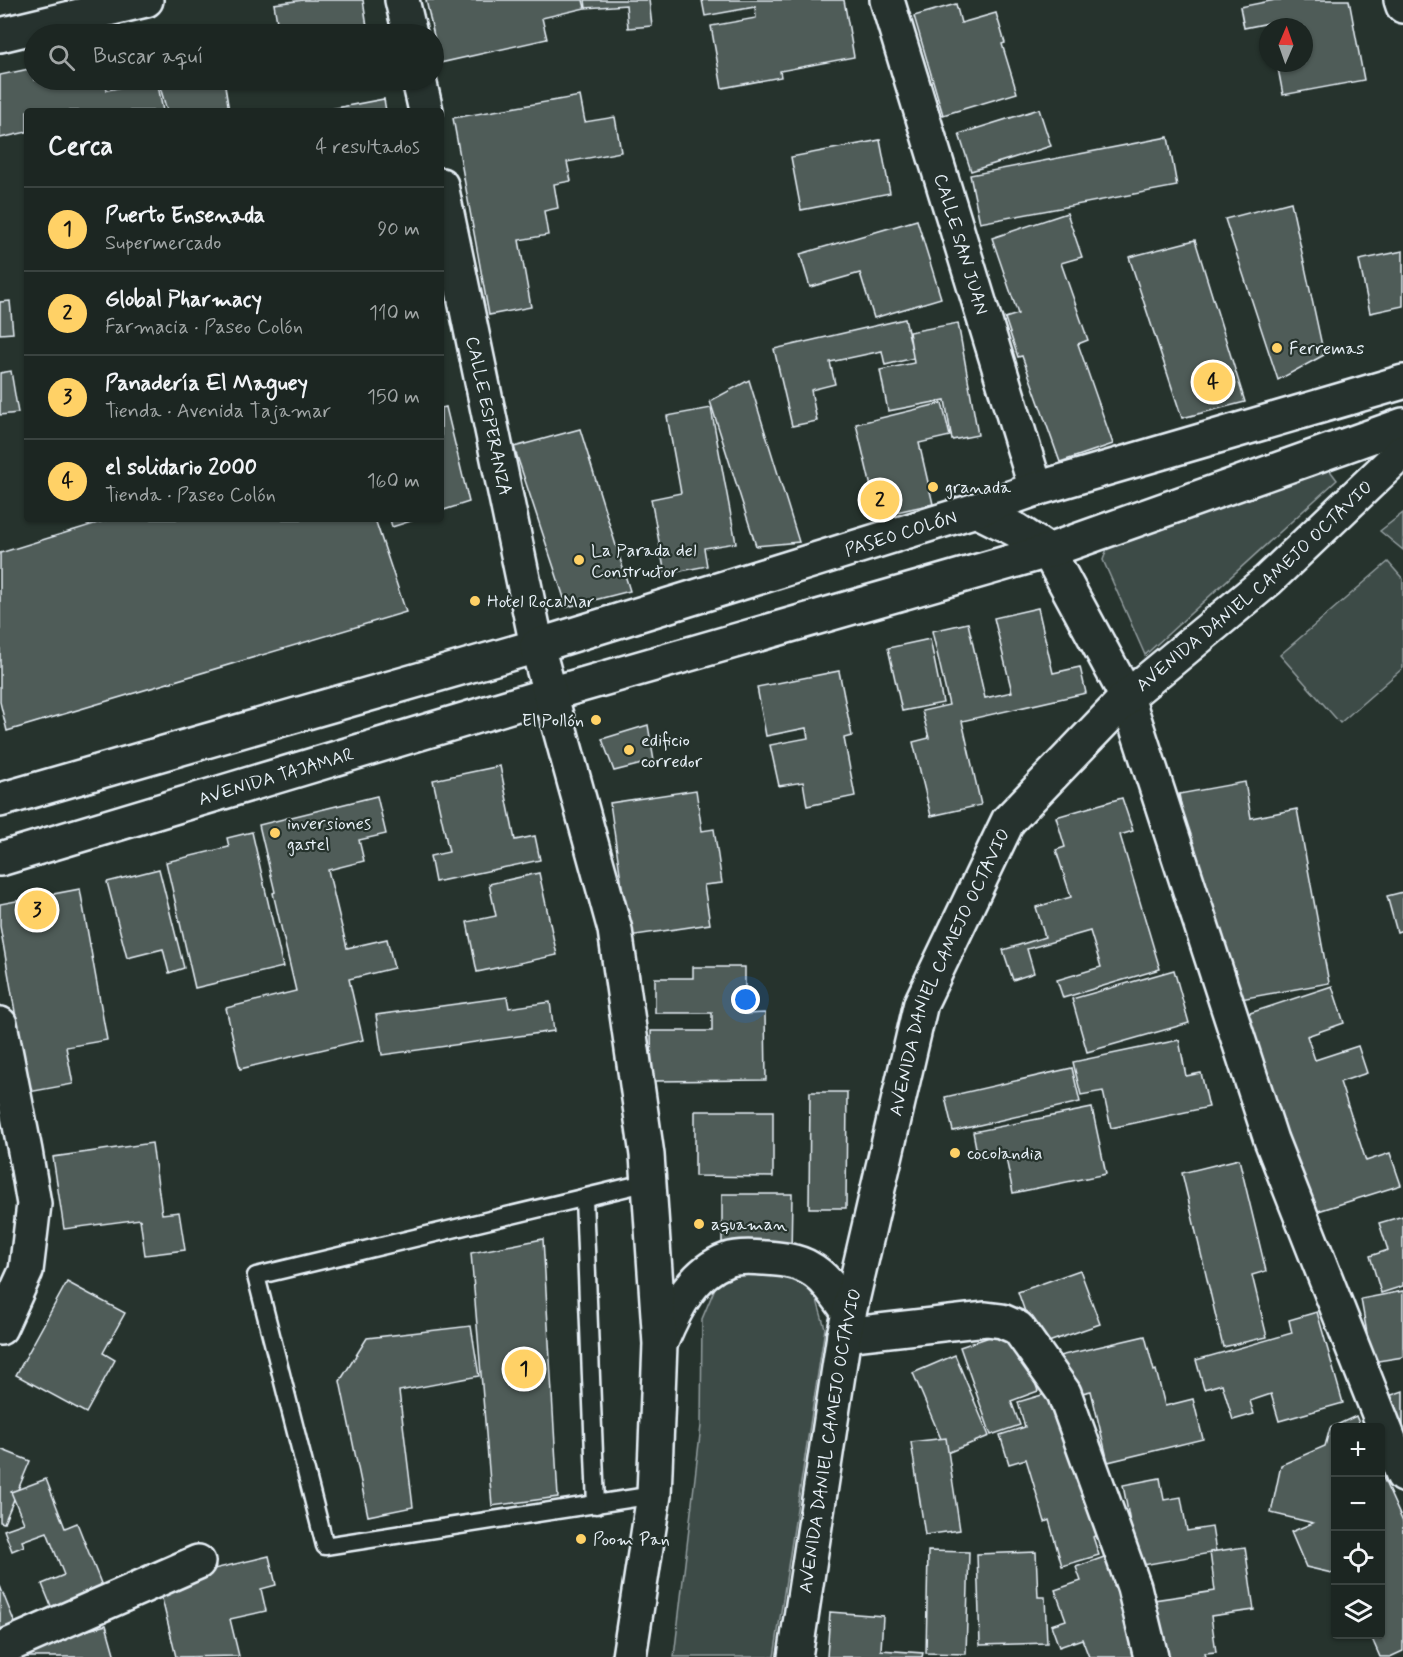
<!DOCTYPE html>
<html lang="es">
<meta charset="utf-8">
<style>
body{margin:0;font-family:Mynerve,sans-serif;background:#252e2a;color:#f1f3f6}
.controls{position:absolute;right:18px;bottom:18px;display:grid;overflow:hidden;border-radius:6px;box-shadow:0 2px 4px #0004}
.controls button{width:54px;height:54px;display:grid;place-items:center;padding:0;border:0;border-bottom:2px solid #3a4340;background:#1c2622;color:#f1f3f6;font:30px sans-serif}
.compass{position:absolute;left:1259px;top:18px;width:54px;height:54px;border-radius:50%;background:#1c2622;box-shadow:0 2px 4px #0004;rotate:2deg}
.you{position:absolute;left:746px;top:1000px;width:21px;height:21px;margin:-15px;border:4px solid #fff;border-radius:50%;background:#1a73e8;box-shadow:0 0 0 9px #1a73e833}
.badge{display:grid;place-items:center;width:39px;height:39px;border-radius:50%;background:#ffd166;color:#111;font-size:20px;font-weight:700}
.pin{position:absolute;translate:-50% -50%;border:3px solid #fff;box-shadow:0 2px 6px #0006}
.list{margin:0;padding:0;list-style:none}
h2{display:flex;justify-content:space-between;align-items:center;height:78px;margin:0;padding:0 24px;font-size:26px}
h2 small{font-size:20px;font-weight:400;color:#a0a5a5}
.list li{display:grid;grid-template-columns:39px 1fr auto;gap:18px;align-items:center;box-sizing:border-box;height:84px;padding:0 24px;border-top:2px solid #3a4340}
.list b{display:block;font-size:22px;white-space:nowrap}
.list p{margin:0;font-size:20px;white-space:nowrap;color:#a0a5a5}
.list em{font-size:20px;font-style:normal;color:#a0a5a5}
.icon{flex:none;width:33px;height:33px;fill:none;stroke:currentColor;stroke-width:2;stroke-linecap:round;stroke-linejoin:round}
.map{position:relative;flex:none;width:1403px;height:1657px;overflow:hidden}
.search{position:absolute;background:#1c2622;box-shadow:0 2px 4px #0004;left:24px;top:24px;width:420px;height:66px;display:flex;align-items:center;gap:15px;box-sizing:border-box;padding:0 21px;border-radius:33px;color:#a0a5a5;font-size:22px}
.panel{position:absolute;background:#1c2622;box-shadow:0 2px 4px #0004;left:24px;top:108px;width:420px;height:414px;border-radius:6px}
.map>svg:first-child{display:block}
.green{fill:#3e4b47;stroke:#939ea0;stroke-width:1.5}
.building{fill:#505c59;stroke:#e8f1f8;stroke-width:1.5}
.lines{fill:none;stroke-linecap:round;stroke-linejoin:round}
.service-casing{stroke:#e8f1f8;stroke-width:21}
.minor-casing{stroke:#e8f1f8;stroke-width:38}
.secondary-casing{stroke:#e8f1f8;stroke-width:38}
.service{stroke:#26332d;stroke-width:16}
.minor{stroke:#26332d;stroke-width:33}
.secondary{stroke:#26332d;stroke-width:33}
.poi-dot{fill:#ffd166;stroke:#26332d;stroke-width:2}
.labels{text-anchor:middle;stroke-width:4.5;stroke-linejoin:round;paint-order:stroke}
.street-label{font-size:18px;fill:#e8f1f8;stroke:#26332d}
.poi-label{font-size:18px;fill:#e8f1f8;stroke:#26332d;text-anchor:start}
</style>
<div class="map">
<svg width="1403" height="1657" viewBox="0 0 1403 1657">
<rect width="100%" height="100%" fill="#26332d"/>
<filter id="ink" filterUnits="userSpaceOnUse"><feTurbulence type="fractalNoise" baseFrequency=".0167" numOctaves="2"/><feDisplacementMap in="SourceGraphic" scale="12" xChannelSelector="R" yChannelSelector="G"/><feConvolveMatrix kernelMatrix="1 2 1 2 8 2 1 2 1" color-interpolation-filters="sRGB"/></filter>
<g filter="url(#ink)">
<g class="green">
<path d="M1328,468L1337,480L1145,655L1103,560L1113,532Z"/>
<path d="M1403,513V550L1380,531Z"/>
<path d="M1388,562L1403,579V668L1340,723L1280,655Z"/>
<path d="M736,1268L799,1278L817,1300L825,1328L774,1657H674L701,1426L702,1319L717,1283Z"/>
</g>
<g class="building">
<path d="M303,0H363L368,34H279L274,4Z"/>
<path d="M426,0H583L585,8L542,18L547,39L440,63Z"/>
<path d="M585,0H649L652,26L628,28L626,5L586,8Z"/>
<path d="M702,0H844L854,57L780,71L781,77L722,88L711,26L756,18L755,7L705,16Z"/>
<path d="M1275,0H1349L1364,80L1283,95L1277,63H1304V27H1270L1269,23L1244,28L1240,7Z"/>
<path d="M956,4L961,23L996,13L1005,43L1002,44L1017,93L943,115L914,16Z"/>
<path d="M34,68V80H105L107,90L157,80L163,111H27V132L0,138V75Z"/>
<path d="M158,80H224L229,111H167Z"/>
<path d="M349,80H380V83L350,87Z"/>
<path d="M580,96L585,122L615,117L621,152L567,162L571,181L554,184L558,208L544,211L548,235L519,240L531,307L489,315L453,118Z"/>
<path d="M384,99L386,111H320Z"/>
<path d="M1039,109L1051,146L971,171L959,134Z"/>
<path d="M1168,137L1177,186L980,223L970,175Z"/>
<path d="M880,140L890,193L801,210L791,157Z"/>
<path d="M1291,202L1324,355L1278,380L1225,219Z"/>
<path d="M1067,213L1082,257L1061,263L1088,340L1078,344L1113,444L1060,462L1022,356L1018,357L1005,318L1018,314L992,238Z"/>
<path d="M917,220L941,298L874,318L860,273L810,287L800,254Z"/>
<path d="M1195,240L1245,402L1182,418L1129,257Z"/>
<path d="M1403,251V306L1370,313L1359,260Z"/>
<path d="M10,301L13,333L0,334V302Z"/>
<path d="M905,319L914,358L885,365L882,351L830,362L835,384L811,390L817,421L792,426L774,349Z"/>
<path d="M958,323L978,435L952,440L945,400L888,411L880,370L914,363L909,332Z"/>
<path d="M11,371L18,413L0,415V373Z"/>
<path d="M749,380L799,542L756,546L710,401Z"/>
<path d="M942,403L950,436L919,443L933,504L878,516L856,424Z"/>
<path d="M446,407L469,502L441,511V408Z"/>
<path d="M711,408L736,543L704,548L707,566L665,574L651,499L681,493L667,416Z"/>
<path d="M580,429L630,591L567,607L514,447Z"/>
<path d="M110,519H375L406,612L7,731L0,702V553Z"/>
<path d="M390,519H417L392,527Z"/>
<path d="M1038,608L1053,673L1080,667L1086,693L962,721L981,805L931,816L913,742L929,738L922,711L949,705L932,631L968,623L985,698L1012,692L994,618Z"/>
<path d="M930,639L943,703L902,711L888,648Z"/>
<path d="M839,671L852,736L844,738L855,796L807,806L803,782L779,786L770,745L808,738L806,728L766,736L757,687Z"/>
<path d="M648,725L654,761L614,771L602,739Z"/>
<path d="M500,766L515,840L535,836L540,860L435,882L430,856L449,852L433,780Z"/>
<path d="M1245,782L1251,818L1297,809L1329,983L1241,999L1236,972L1219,975L1200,911L1179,794Z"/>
<path d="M696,790L702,831L714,829L722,883L704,885L710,924L629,936L610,803Z"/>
<path d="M377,796L386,834L359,840L364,861L328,870L347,948L387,939L394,968L349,979L363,1040L240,1069L226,1008L296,991L273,893L275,892L259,825Z"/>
<path d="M1122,798L1133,831L1120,835L1160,969L1063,998L1057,980L1101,967L1090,931L1027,949L1034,973L1013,980L1003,950L1045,937L1036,907L1071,897L1056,850L1065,847L1056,817Z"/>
<path d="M252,832L283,967L195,988L166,862L229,847L227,838Z"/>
<path d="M159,869L184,968L169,973L163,949L127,958L107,882Z"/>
<path d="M539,873L557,955L477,972L467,922L496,916L489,884Z"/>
<path d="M80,889L107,1040L66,1047L73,1084L29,1092L0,926V904Z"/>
<path d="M1403,892V930L1397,932L1387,896Z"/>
<path d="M693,967H745V1014L765,1013L766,1080L652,1081L651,1031H712V1013H655V978H693Z"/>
<path d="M1174,970L1189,1023L1087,1052L1072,999Z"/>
<path d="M1332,986L1344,1023L1307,1036L1315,1060L1358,1046L1367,1073L1340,1082L1366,1161L1390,1153L1401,1185L1312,1213L1247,1014Z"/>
<path d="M507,997L509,1008L550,1002L554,1031L382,1055L376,1015Z"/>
<path d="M1179,1040L1186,1076L1201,1073L1209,1107L1111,1128L1103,1091L1081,1095L1073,1062Z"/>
<path d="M1072,1068L1080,1102L953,1131L945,1097Z"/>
<path d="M810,1092H847L846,1208H809Z"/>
<path d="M1092,1108L1106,1174L1013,1193L1005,1153L978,1158L973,1132Z"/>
<path d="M695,1111H773V1177L695,1176Z"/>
<path d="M152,1143L162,1214L179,1212L185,1250L145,1255L140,1219L64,1229L53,1157Z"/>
<path d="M1239,1159L1266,1271L1252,1275L1267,1337L1223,1347L1182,1173Z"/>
<path d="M722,1194H792L791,1256H722Z"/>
<path d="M1403,1216V1286L1381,1293L1370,1256L1388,1250L1379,1223Z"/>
<path d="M543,1239L558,1497L492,1506L471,1253Z"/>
<path d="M1080,1270L1100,1324L1037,1346L1018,1292Z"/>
<path d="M67,1282L125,1313L103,1353L115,1360L86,1413L16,1375Z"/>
<path d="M1403,1291V1357L1372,1362L1361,1299Z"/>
<path d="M1317,1312L1343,1403L1279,1421L1271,1394L1250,1401L1254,1414L1233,1420L1222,1384L1204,1389L1196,1360L1292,1333L1289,1320Z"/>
<path d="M471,1326L479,1376L399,1391L413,1507L368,1516L340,1381L367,1338Z"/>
<path d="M1016,1328L1038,1391L1011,1401L1020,1425L991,1435L960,1347Z"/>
<path d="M1145,1336L1154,1371L1156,1370L1165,1406L1193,1399L1203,1439L1108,1462L1091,1391L1069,1396L1059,1356Z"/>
<path d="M955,1355L989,1436L947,1453L913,1373Z"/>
<path d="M1059,1390L1102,1534L1093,1537L1099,1555L1062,1566L1049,1520L1045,1522L1026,1459L1009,1464L1000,1435L1025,1427L1018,1402Z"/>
<path d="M1403,1391V1444L1386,1397Z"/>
<path d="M1356,1416L1361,1428H1336V1574L1306,1567L1291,1532L1313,1523L1271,1513L1281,1465L1325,1446L1330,1428Z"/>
<path d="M946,1438L960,1530L925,1535L911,1442Z"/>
<path d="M0,1449L30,1461L4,1523L0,1522Z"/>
<path d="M1380,1471L1403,1522V1651L1390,1657H1380L1370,1634H1380V1597L1384,1596L1380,1595Z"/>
<path d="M1160,1478L1164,1500L1181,1497L1187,1531L1212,1527L1216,1552L1138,1566L1123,1485Z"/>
<path d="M46,1479L65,1528L77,1523L104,1591L53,1611L42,1584L64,1575L47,1532L22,1541L24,1546L12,1551L4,1530L24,1523L11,1492Z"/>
<path d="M1245,1547L1254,1610L1211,1616L1216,1652L1205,1653L1206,1657H1162L1154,1600L1215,1591L1210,1552Z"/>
<path d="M928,1551L969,1552L966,1654L926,1653Z"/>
<path d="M1036,1552L1038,1597H1045L1047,1643L980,1645L977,1554Z"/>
<path d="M269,1556L276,1585L261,1589L266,1611L230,1619L239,1656L176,1657L158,1582Z"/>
<path d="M1107,1556L1144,1657H1089L1082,1639L1059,1647L1051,1625L1066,1620L1055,1590L1081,1581L1076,1567Z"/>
<path d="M0,1586L20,1636L0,1644Z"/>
<path d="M830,1612L883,1616L881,1650L923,1653L922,1657H827Z"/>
<path d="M106,1625L115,1657H0V1655Z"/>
</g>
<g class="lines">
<g class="service-casing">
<g id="service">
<path d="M649,1182L256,1276L325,1546L654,1495"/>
<path d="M584,1198L596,1505"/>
</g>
</g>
<g class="minor-casing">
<g id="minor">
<path d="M402,0L410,34"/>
<path id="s1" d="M887,0L1036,489"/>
<path d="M1401,0L1403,6"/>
<path d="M0,35L146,0"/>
<path d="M419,80L426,111"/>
<path d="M976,510L1016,530L1048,551L1127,697L1271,1140L1403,1475"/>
<path d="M0,800L537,646L441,185"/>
<path id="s2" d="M0,859L550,694"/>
<path d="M0,1024L25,1151L34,1204L26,1271L0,1328"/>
<path d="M844,1335L986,1319L1002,1321L1018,1328L1064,1393L1134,1587L1151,1657"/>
<path d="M0,1649L198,1562"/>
</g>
</g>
<g class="secondary-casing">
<g id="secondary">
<path d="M550,694L1048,551L1403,425"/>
<path d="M662,1340C675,1309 693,1272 727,1260C738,1256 753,1257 764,1258C779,1259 796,1260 809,1268C826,1277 838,1297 849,1312"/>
<path id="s3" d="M629,1657L654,1495L660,1344L647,1155L615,930L537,646L976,510L1036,489L1403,382"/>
<path id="s4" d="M795,1657L844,1335L921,1003L1008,821L1127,697L1268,580L1403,451"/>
</g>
</g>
<use href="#service" class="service"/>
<use href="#minor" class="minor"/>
<use href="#secondary" class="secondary"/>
</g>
</g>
<g class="poi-dot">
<circle cx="1277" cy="348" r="6"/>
<circle cx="933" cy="487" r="6"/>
<circle cx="579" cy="560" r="6"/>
<circle cx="475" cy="601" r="6"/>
<circle cx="596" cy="720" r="6"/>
<circle cx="629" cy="750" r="6"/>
<circle cx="275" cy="833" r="6"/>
<circle cx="955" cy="1153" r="6"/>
<circle cx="699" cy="1224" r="6"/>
<circle cx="581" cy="1539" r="6"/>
</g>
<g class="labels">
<g class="street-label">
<text dy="6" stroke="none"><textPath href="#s1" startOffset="255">CALLE SAN JUAN</textPath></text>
<text transform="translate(489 416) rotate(78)" y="6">CALLE ESPERANZA</text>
<text dy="6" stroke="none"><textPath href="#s3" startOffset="1407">PASEO COLÓN</textPath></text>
<text dy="6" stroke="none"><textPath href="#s4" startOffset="1209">AVENIDA DANIEL CAMEJO OCTAVIO</textPath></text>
<text dy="6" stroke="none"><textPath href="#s2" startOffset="288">AVENIDA TAJAMAR</textPath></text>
<text dy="6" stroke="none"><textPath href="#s4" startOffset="705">AVENIDA DANIEL CAMEJO OCTAVIO</textPath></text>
<text dy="6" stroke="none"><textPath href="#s4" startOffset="219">AVENIDA DANIEL CAMEJO OCTAVIO</textPath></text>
</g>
<g class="poi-label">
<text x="1289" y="354">Ferremas</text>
<text x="945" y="493">granada</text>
<text x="591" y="556">La Parada del<tspan x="591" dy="21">Constructor</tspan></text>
<text x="487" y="607">Hotel RocaMar</text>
<text x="584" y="726" text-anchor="end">El Pollón</text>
<text x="641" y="746">edificio<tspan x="641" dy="21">corredor</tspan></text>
<text x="287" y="829">inversiones<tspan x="287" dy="21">gastel</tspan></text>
<text x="967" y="1159">cocolandia</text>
<text x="711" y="1230">aquaman</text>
<text x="593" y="1545">Poom Pan</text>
</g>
</g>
</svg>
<div class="controls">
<button>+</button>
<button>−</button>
<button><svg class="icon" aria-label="locate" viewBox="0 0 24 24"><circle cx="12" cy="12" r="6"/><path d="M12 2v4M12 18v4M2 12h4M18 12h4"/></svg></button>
<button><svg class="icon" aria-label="layers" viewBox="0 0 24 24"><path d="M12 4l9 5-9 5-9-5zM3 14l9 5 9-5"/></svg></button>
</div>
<svg class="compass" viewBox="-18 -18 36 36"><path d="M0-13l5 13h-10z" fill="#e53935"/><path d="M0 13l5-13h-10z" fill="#a0a5a5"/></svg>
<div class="you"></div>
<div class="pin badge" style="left:524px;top:1369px">1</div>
<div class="pin badge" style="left:880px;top:500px">2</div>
<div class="pin badge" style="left:37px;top:910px">3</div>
<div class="pin badge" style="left:1213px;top:382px">4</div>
<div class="search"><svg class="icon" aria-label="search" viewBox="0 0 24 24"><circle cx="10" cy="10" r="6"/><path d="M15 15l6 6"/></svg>Buscar aquí</div>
<section class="panel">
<h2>Cerca<small>4 resultados</small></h2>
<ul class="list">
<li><span class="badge">1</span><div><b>Puerto Ensenada</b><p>Supermercado</p></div><em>90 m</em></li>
<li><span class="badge">2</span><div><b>Global Pharmacy</b><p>Farmacia · Paseo Colón</p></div><em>110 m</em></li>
<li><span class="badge">3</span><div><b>Panadería El Maguey</b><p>Tienda · Avenida Tajamar</p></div><em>150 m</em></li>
<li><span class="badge">4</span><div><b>el solidario 2000</b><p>Tienda · Paseo Colón</p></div><em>160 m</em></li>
</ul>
</section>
</div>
